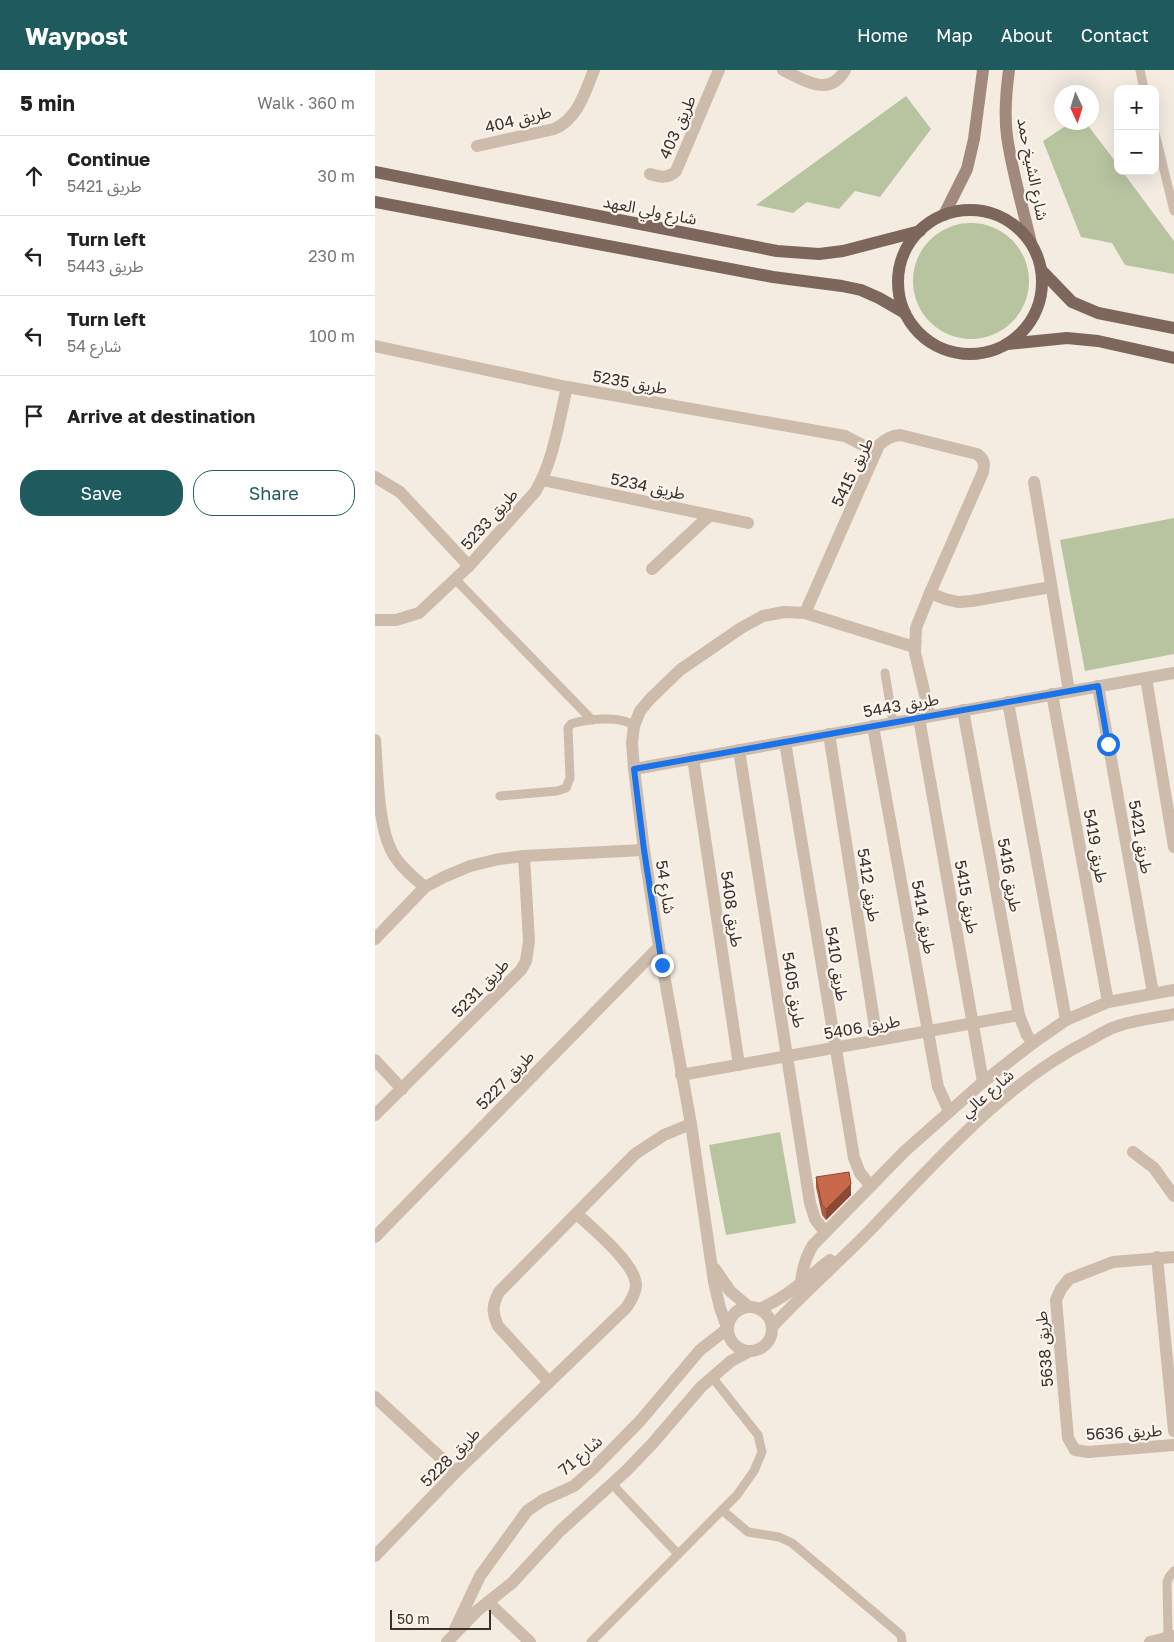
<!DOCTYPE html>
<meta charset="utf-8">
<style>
body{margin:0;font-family:"Golos Text","Noto Sans Arabic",sans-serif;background:#f2f2f2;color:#222}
.controls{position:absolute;right:15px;top:15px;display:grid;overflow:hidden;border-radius:10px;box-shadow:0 5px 20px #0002}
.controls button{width:45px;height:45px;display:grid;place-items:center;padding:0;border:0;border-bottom:1px solid #e0e0e0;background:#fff;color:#222;font:25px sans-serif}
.compass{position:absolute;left:679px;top:15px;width:45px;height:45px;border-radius:50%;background:#fff;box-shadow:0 5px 20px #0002;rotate:176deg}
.scale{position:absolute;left:15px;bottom:12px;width:101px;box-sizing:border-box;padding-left:5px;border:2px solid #3b302b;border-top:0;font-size:14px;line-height:18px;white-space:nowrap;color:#3b302b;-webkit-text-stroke:4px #fbf5ee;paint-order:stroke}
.stop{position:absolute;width:15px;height:15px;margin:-11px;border:4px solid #1a73e8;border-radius:50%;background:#fff}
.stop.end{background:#1a73e8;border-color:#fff;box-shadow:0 1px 5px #0008}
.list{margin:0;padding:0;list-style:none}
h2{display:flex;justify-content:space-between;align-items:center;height:65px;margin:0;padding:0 20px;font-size:21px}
h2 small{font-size:16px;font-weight:400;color:#767676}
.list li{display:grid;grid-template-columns:32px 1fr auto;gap:15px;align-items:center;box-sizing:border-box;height:80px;padding:0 20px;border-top:1px solid #e0e0e0}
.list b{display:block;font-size:19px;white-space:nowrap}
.list p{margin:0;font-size:16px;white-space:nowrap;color:#767676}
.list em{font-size:16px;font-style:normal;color:#767676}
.actions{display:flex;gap:10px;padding:15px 20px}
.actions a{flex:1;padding:11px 0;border:1px solid #1f5a5e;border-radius:20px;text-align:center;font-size:18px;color:#1f5a5e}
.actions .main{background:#1f5a5e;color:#fff}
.icon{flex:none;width:28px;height:28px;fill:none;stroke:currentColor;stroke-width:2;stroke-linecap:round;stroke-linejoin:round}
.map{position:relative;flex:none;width:799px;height:1572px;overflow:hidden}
header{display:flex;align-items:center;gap:30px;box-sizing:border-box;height:70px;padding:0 25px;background:#1f5a5e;color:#fff}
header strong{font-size:24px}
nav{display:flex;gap:28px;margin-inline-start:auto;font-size:18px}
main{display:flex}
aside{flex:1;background:#fff}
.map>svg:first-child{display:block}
.grass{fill:#b8c4a0}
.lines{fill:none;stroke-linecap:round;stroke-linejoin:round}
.service{stroke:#cdbbac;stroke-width:9}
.minor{stroke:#cdbbac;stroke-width:12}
.tertiary{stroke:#cdbbac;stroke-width:12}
.secondary{stroke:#a18a7d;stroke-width:12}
.primary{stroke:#7d675c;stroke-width:12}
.wall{fill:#ac5a40}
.shaded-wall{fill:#8c4a34}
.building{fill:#c8694b;stroke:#8c4a34}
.route{stroke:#1a73e8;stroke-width:6}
.labels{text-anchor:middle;stroke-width:4.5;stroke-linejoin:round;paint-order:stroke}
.street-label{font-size:16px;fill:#3b302b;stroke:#fbf5ee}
</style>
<header>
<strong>Waypost</strong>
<nav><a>Home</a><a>Map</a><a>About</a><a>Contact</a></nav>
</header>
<main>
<aside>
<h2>5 min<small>Walk · 360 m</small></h2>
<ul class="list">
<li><svg class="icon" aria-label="ahead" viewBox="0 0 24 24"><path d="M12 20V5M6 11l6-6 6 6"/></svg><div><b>Continue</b><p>طريق 5421</p></div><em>30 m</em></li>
<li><svg class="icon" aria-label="left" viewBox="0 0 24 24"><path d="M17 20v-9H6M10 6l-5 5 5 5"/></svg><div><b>Turn left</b><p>طريق 5443</p></div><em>230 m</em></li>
<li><svg class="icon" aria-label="left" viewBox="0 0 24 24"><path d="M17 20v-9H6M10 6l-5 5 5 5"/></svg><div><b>Turn left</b><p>شارع 54</p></div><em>100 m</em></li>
<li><svg class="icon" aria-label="arrive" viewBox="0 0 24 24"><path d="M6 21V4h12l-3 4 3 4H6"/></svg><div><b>Arrive at destination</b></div></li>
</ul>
<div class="actions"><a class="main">Save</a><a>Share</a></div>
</aside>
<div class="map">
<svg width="799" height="1572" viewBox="0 0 799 1572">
<rect width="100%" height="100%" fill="#f4ebe1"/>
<g class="grass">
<path d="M531,26L556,59L505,127L480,121L464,139L432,132L418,143L381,135Z"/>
<path d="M695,53H711L743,95V101H747L799,171V204L750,195L737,173L706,167L668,71Z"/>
<circle cx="596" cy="211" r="58"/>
<path d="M799,448V584L710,601L685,470Z"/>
<path d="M405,1062L421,1153L351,1165L334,1075Z"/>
</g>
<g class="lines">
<g class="service">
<path d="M765,0L769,19"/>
<path d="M780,63L799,141"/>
<path d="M80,509L217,650"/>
<path d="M510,603L518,652"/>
<path d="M125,726L182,721L191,718L195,708L193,658L196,654C211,649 247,645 259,656"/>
<path d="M237,1414L303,1484"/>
<path d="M347,1440L373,1462L404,1467L417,1473L526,1565L527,1572"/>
<path d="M793,1567L792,1512L794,1507L799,1501"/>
<path d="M216,1572L362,1425L379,1401L387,1382L383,1365L337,1307"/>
</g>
<g class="minor">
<path d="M408,0C429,10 454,28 470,0"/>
<path d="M102,76L179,59C203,49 210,22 219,0"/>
<path d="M275,104C285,107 293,109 301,101L344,0"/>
<path d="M0,276L192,317L470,366L501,382"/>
<path d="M0,407L25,422L94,496"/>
<path d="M167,410L373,453"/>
<path d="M659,412L694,621"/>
<path d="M277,499L335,445"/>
<path d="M555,523L570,529L583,532L597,531L676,517"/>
<path d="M430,543L504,375C511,369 516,366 525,365L602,384C609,389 610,393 608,402L555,523L541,558L540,583L555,646"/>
<path d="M0,550H21L44,543L94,496L160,422C178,393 184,351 192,317"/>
<path d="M771,608L799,777"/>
<path d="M723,616L778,923"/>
<path d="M677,624L733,932"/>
<path d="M633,632L691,950"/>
<path d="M588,640L644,945L652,965L658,973"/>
<path d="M544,648L608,1012"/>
<path d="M498,656L563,1017L574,1041"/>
<path d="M454,664L502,970"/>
<path d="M0,670C3,703 2,760 20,787C28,799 39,808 50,817"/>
<path d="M410,672L479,1088L485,1103L496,1116"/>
<path d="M364,680L435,1133L440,1149L450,1162"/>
<path d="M318,688L364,995"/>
<path d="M259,699L799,603"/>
<path d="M0,869L50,817L69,807L95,796L124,789L149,786L269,780"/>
<path d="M0,990L27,1019"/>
<path d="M306,1005L644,945"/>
<path d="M0,1045L146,900L151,891L154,871L149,786"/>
<path d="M758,1082L779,1098L799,1126"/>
<path d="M0,1167L284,877"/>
<path d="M782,1187L799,1361"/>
<path d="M799,1187L738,1192L694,1209L686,1219L681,1230L693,1368L700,1380L713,1382L799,1375"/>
<path d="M340,1199L355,1221L374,1237"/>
<path d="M426,1214C427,1199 430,1188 438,1175L530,1081L608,1012L658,973L691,950L733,932L799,920"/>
<path d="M352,1257L345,1238L339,1212L316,1054L284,877L269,780L259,699L257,673L259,656L265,641L275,629L305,600L366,558L388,546L409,542L430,543L539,577"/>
<path d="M174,1312L123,1256C117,1243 117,1235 124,1222L260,1084L289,1065L316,1054"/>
<path d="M0,1327L81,1402"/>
<path d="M0,1486L81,1402L251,1238C256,1231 260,1224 261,1216C262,1195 218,1159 202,1144"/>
<path d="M113,1532L155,1572"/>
<path d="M775,1572L799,1566"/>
</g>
<g class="tertiary">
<circle cx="375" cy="1259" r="22"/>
<path d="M384,1239C411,1228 432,1208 455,1190"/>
<path d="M397,1257C430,1221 468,1189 502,1153C566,1087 630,1013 713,971C722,966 731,960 740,957C758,950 780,948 799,944"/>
<path d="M80,1559L105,1506L152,1441L168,1430L199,1416L219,1398L266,1350L325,1280L352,1259"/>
<path d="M72,1572L103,1540L137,1513L185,1461L251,1401L277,1374L326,1317L356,1291L375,1281"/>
</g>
<g class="secondary">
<path d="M634,0C631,22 629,44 632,66C637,102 648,138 656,173"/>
<path d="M569,145L592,99L599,69L608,0"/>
</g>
<g class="primary">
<path d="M0,102L402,181L444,184L468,181L545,161"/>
<path d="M0,132L398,207L467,216L486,220L504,228L530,243"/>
<circle cx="595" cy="212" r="72"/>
<path d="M667,201L697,232L723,243L799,258"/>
<path d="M632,274L692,268L723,271L799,288"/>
</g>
</g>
<path class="wall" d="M441,1107L476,1125L451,1150L447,1145L441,1117Z"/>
<path class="shaded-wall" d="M476,1114V1125L451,1150V1139Z"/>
<path class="building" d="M474,1102L476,1114L451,1139L447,1135L441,1107Z"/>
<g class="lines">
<path class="route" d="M287,895L269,780L259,699L723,616L733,674"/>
</g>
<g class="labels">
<g class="street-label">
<text transform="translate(143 49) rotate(-14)" y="6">طريق 404</text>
<text transform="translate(302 57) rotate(-66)" y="6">طريق 403</text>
<text transform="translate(658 99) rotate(79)" y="6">شارع الشيخ حمد</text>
<text transform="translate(275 140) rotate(11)" y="6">شارع ولي العهد</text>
<text transform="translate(255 312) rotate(10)" y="6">طريق 5235</text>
<text transform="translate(477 402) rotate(-64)" y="6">طريق 5415</text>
<text transform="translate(273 416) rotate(12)" y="6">طريق 5234</text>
<text transform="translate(114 449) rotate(-48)" y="6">طريق 5233</text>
<text transform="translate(526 635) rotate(-10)" y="6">طريق 5443</text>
<text transform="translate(766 767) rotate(80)" y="6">طريق 5421</text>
<text transform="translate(721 776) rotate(80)" y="6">طريق 5419</text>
<text transform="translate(635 805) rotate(80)" y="6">طريق 5416</text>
<text transform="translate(494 815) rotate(81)" y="6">طريق 5412</text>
<text transform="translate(291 817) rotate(81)" y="6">شارع 54</text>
<text transform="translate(592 827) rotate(80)" y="6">طريق 5415</text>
<text transform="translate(357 839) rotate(82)" y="6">طريق 5408</text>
<text transform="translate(549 847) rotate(80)" y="6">طريق 5414</text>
<text transform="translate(462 894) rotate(81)" y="6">طريق 5410</text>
<text transform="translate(105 918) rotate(-46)" y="6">طريق 5231</text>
<text transform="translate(419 920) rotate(81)" y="6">طريق 5405</text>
<text transform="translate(487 957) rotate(-10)" y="6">طريق 5406</text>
<text transform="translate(130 1010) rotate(-46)" y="6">طريق 5227</text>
<text transform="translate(612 1023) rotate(-41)" y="6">شارع عالي</text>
<text transform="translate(669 1279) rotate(-95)" y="6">طريق 5638</text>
<text transform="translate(749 1362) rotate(-3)" y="6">طريق 5636</text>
<text transform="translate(205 1385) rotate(-41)" y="6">شارع 71</text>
<text transform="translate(75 1387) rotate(-45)" y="6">طريق 5228</text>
</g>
</g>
</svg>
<div class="controls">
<button>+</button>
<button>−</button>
</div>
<svg class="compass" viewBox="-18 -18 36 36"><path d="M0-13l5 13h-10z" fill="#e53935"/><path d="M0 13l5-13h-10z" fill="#767676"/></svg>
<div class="scale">50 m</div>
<div class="stop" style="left:733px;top:674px"></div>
<div class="stop end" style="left:287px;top:895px"></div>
</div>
</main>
